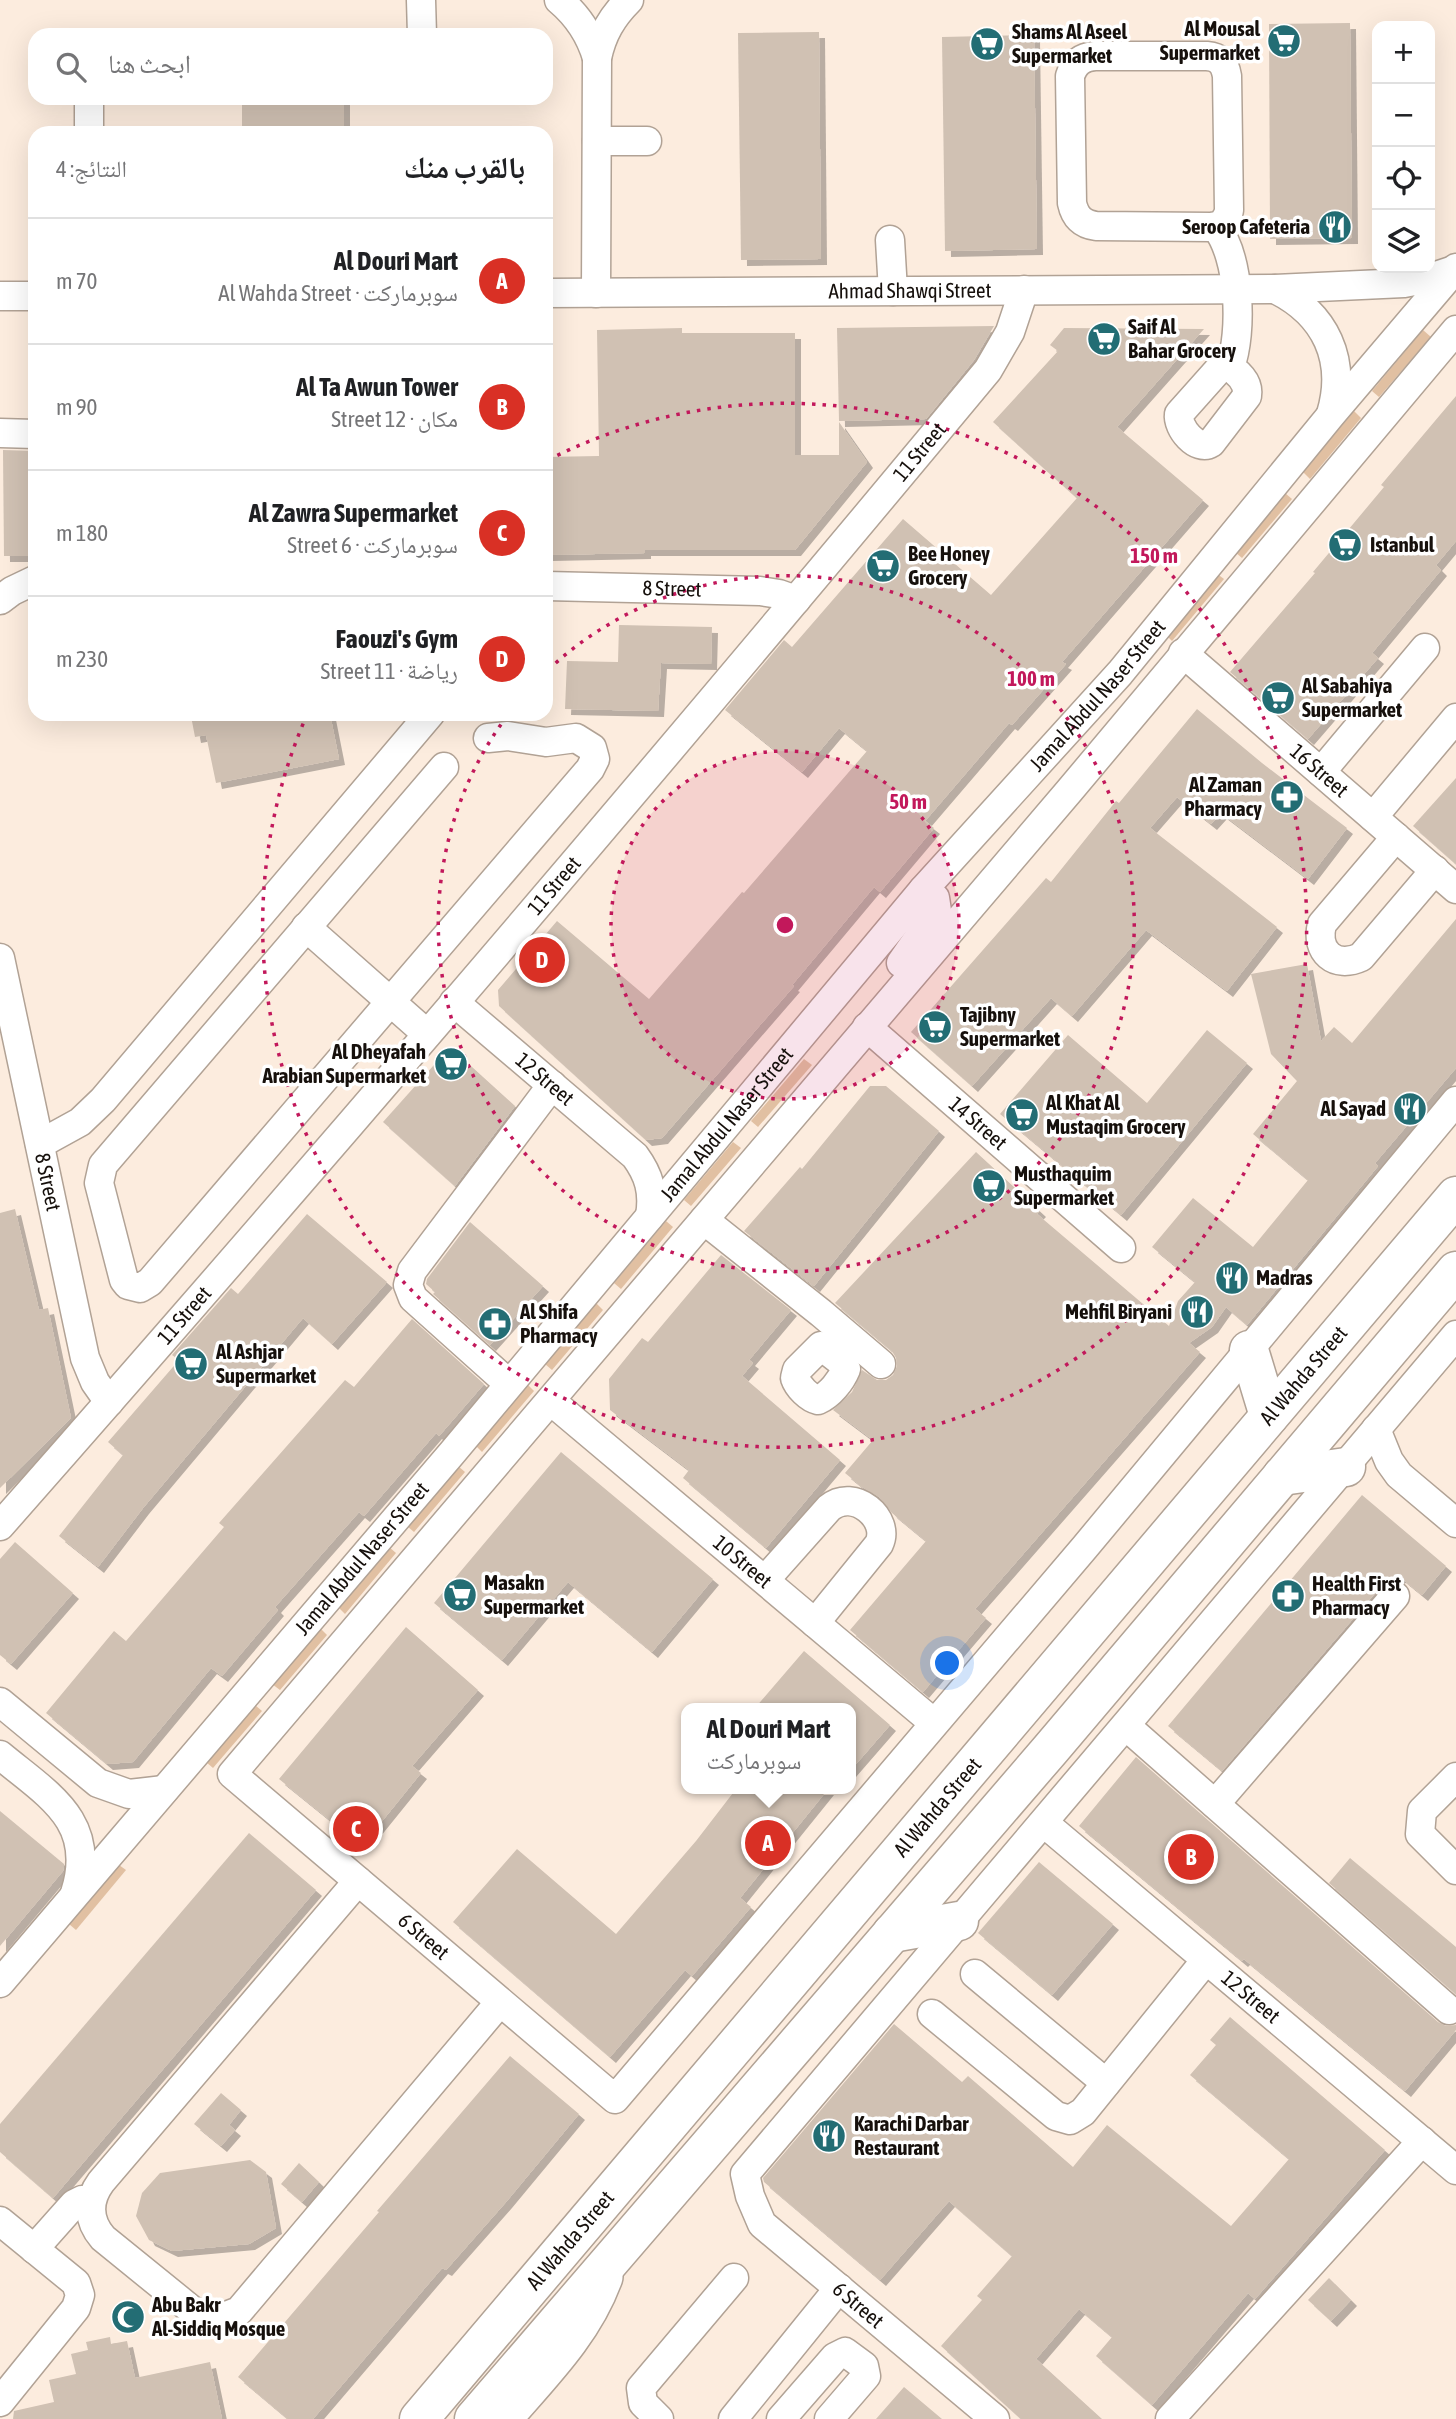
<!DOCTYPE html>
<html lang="ar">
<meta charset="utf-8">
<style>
body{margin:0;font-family:"Asap Condensed","Noto Naskh Arabic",sans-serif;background:#f6f6f6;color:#202124;direction:rtl}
.controls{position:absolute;right:21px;top:21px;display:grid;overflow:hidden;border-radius:14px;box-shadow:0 7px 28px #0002}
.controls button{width:63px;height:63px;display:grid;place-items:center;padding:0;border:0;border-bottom:2px solid #e0e0e0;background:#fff;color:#202124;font:35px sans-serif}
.you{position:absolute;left:948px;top:1664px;width:24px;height:24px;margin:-18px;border:5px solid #fff;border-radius:50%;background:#1a73e8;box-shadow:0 0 0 10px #1a73e833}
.badge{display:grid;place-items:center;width:46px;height:46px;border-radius:50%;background:#d93025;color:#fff;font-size:23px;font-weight:700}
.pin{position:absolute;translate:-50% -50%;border:4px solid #fff;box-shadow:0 2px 7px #0006}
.popup{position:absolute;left:681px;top:1703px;width:175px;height:91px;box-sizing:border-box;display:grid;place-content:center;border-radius:14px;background:#fff;filter:drop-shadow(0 2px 5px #0005);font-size:23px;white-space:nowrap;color:#757577}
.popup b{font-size:26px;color:#202124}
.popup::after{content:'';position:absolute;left:50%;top:100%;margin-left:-14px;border:14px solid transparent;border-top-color:#fff}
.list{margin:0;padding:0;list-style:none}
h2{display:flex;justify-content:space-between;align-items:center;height:91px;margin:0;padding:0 28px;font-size:30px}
h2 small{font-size:23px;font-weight:400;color:#757577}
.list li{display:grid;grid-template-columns:46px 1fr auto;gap:21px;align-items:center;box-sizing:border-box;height:126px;padding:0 28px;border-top:2px solid #e0e0e0}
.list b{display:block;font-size:26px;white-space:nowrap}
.list p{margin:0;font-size:23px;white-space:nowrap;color:#757577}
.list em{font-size:23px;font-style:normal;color:#757577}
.icon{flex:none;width:38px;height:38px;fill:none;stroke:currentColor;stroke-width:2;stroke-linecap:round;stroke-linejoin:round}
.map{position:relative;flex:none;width:1456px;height:2419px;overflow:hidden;direction:ltr}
.search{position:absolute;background:#fff;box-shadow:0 7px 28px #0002;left:28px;top:28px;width:525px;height:77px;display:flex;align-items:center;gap:18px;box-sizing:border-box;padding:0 24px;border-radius:21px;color:#757577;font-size:26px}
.panel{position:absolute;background:#fff;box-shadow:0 7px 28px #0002;left:28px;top:126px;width:525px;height:595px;border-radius:21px;direction:rtl}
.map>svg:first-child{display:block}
.green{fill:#e1c0a2}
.building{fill:#d0c1b3;filter:url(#shadow)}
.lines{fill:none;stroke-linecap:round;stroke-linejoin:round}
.minor-casing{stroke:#b1a295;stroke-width:31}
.major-casing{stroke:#b1a295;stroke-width:38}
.highway-casing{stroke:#b1a295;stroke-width:41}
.minor{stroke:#fff;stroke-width:28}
.major{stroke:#fff;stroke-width:35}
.highway{stroke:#fff;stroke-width:38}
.ring{fill:none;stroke:#c2185b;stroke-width:3.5;stroke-dasharray:3.5 7}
.labels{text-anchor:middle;stroke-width:7;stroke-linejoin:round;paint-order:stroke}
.poi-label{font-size:21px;font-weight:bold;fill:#16100c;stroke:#fff;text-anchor:start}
.street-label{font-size:21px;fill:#16100c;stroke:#fff}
.centre{fill:#c2185b;stroke:#fff;stroke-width:3.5}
.ring-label{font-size:21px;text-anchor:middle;font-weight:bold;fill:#c2185b;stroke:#fff;stroke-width:7;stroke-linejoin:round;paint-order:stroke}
</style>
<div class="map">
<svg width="1456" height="2419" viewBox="0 0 1456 2419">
<defs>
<filter id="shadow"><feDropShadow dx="6" dy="6" stdDeviation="0" flood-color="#0004"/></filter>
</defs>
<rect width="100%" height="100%" fill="#fcecde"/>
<g class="green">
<path d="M1423,330L1431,337L1379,397L1372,391Z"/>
<path d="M1354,411L1361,418L1310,479L1303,472Z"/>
<path d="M1285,493L1292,499L1242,558L1235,552Z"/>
<path d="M1216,573L1224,579L1172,641L1167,636Z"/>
<path d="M804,1059L812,1065L758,1127L751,1121Z"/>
<path d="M733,1142L741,1148L691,1206L684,1200Z"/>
<path d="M666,1221L673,1227L621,1289L614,1283Z"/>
<path d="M596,1303L603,1310L552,1370L545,1364Z"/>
<path d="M527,1384L534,1391L482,1452L475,1445Z"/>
<path d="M458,1466L465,1472L414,1532L407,1526Z"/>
<path d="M389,1547L396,1553L345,1614L338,1607Z"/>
<path d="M320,1628L327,1635L280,1690L272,1684Z"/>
<path d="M255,1705L262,1711L213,1768L206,1762Z"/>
<path d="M119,1865L126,1870L76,1930L69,1924Z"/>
</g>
<g class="building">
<path d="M1350,23L1352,238L1270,239L1269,24Z"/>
<path d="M819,32L821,259L741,260L738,33Z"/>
<path d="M1034,35L1037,249L945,251L942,37Z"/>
<rect x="242" y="98" width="102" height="35"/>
<path d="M994,326L974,360L926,419L839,421L837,328Z"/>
<path d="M682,328V333H795V455H839V422L867,462L795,550H645V553L546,555V457L599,456L597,330Z"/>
<path d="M1064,328L1204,329L1117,427L1203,500L1062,662L1066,664L1012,725L1009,723L925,821L934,828L880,892L874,887L792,985L794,986L662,1138L646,1140L499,1006L498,990L557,921L649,999L742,892L744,893L867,751L839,728L802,772L725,710L784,640L792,647L903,519L991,595L1077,498L993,422L1058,351L1050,345Z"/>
<path d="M1456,396V541L1436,565L1441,570L1372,653L1378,658L1308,739L1230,672L1315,573L1313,572L1384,487L1381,485Z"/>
<path d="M3,450L35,451V556H4Z"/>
<path d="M619,625L712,627L711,664L661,663L658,711L565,709L567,661L618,662Z"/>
<path d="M1197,709L1262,763L1347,828L1308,879L1221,813L1211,824L1177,797L1150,828L1277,927L1227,991L1146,930L1072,1016L1051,998L972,1086L911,1032L1046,878L1051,882L1116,801L1119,803Z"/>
<path d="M202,714H330L339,759L216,783L206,735L195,737L191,716Z"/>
<path d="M1456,778V864L1413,826Z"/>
<path d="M1456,919V1068L1375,1163L1378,1166L1247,1325L1226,1307L1212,1327L1189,1343L1200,1352L975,1609L986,1618L923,1692L850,1630L926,1541L892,1513L879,1497L862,1487L845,1473L873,1440L833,1410L852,1392L862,1370L877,1380H886L893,1375L897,1366L896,1358L892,1351L835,1303L976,1152L1040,1211L1037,1214L1169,1326L1178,1301L1195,1282L1152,1247L1193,1198L1253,1247L1308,1180L1253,1134L1297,1081L1271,1054L1251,974L1307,964L1321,1041L1334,1027L1352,1043Z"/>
<path d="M1207,1030L1247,1063L1121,1215L1000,1114L1068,1035L1147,1103Z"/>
<path d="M450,1047L515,1106L455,1186L383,1122Z"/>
<path d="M870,1086H886L939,1131L814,1286L744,1231L800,1167L802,1169Z"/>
<path d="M15,1209L39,1310L48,1308L71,1418L0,1488V1213Z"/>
<path d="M307,1214L387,1282L332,1344L303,1318L143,1508L98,1567L59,1536L123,1455L108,1442L179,1360L172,1355L231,1288L238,1294Z"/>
<path d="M470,1222L543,1286L490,1345L433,1294L435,1292L426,1284L427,1279Z"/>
<path d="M721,1255L791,1310L749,1360L753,1363L742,1376L840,1460L766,1548L683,1478L689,1470L610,1410L609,1379L642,1338L648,1342Z"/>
<path d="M412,1319L484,1384L439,1436L436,1433L364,1516L359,1512L275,1607L278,1610L222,1676L211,1668L133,1762L107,1764L46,1713L114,1631L126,1641L224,1527L219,1523L345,1380L354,1387Z"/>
<path d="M561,1452L713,1579L652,1652L568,1582L502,1660L434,1603Z"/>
<path d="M1362,1495L1446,1566L1422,1595L1400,1577L1382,1585L1222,1771L1168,1726Z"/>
<path d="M15,1542L73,1593L11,1664L0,1655V1559Z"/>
<path d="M406,1627L478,1690L412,1766L421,1773L362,1846L279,1779Z"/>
<path d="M804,1651L890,1725L850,1771V1708H755Z"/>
<path d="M1136,1757L1438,2022L1446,2026L1456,2025V2030L1405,2091L1244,1959L1242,1961L1079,1826Z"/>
<path d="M736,1789H828L740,1898L751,1907L692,1976L685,1970L610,2057L453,1922L517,1849L616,1934L696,1841Z"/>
<path d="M0,1811L64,1864V1867L63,1871L0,1946Z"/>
<path d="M249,1833L316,1890L53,2198L0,2152V2124Z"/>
<path d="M1350,1858L1456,1947V1994L1329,1883Z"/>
<path d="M1039,1862L1113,1924L1052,1995L978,1933Z"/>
<path d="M1230,2017L1385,2150L1255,2299L1248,2293L1152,2405L1096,2356L1112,2337L1079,2309L1036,2359L1102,2419H1021L941,2346L982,2300L977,2296L1012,2256L949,2201L880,2280L764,2182L763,2178L894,2024L962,2082L968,2076L1073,2167L1107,2125L1231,2226L1289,2159L1190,2075L1216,2045L1210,2040Z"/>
<path d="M510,2056L579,2114L506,2202L446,2270L442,2268L313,2419H288L238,2377L379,2212L377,2211Z"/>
<path d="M221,2093L241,2110L229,2125L235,2130L221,2146L194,2124Z"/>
<path d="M250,2160L266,2172L276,2228L249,2244L172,2251L149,2240L136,2216L142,2193L160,2173Z"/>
<path d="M299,2163L319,2182L302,2202L281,2184Z"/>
<path d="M1329,2278L1351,2300L1331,2321L1308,2300Z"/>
<path d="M110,2337L111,2344L127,2341L135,2378L210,2362L222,2419H13L14,2411L54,2402L49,2380L76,2374L71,2354L88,2350L86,2342Z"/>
<path d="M904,2387L942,2419H876Z"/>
</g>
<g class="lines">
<g class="minor-casing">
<g id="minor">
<path d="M421,0L422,35"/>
<path d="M559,0C578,16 590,34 597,58"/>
<path d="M1095,56H1207C1220,57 1225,64 1227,76L1229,210L1228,215L1222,225L1211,227L1096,226C1082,224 1075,217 1072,203L1070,76C1074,63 1082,57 1095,56Z"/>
<path d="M89,98V133"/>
<path d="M597,141H647"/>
<path d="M1216,227C1240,257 1243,332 1230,367"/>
<path d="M890,240L893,291"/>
<path d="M1275,289C1326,314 1347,360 1331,414"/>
<path id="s1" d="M546,293L1275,289L1404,283L1430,278L1454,270"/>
<path d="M596,293L597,58C602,34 612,17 629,0"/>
<path d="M0,296H35"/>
<path id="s2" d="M1456,330L1070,790L232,1774L615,2099L1085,1547L1456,1101"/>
<path d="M1228,366C1239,373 1249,383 1247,396L1211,443C1197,452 1177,428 1179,414L1220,368Z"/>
<path d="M0,433L35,434"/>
<path id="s3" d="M546,586L760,591L779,594L796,600"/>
<path d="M0,600L12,591L35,580"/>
<path id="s4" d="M1183,653L1456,889"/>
<path d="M444,767L103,1165L99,1183L124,1280L128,1285L140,1288L150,1282L590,769L595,759L592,748L576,738L546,742L508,736L488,738"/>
<path d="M1321,772L1425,648"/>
<path d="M1373,817L1456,718"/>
<path d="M1396,837L1322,924C1315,952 1335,969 1361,957L1435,870"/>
<path d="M306,927L427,1034"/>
<path id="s5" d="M0,958L85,1358L95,1382L109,1402"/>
<path d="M901,963L937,911L935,898L923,890"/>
<path id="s6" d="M454,1002L635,1156C649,1175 654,1192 650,1216"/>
<path id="s7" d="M867,1027L1121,1248"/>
<path d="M40,1144L80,1122L103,1100L430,714"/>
<path d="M704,1220L821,1313L881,1364"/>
<path d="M821,1346L843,1363L846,1369C841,1381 830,1395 818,1400C809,1398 798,1387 795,1378L797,1370Z"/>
<path d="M509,1384L413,1298L408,1285L412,1271L552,1085"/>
<path id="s8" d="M551,1401L934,1723"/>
<path d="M1376,1429L1389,1461L1399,1475L1456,1523"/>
<path id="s9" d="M0,1526C335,1146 664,760 988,370L1010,332L1024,290"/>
<path d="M765,1580L829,1508C854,1487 891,1519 879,1544L815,1623"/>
<path d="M0,1702L98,1783L129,1794L164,1790"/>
<path d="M1126,1726L1449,2010"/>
<path d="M0,1755C48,1795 98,1821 75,1893"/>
<path d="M1456,1777L1422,1811L1420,1834L1456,1870"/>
<path d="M1215,1804L1395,1596"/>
<path id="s10" d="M1044,1823L1456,2170"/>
<path d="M358,1881L101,2182C87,2201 88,2221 103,2238L193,2311L211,2318H221L239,2311L500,2002"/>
<path d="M975,1974L1106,2083"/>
<path id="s11" d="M0,1983L452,1453L923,890L1120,673L1331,415L1456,268"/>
<path d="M932,2014L1056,2116L1070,2120L1083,2112L1206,1960"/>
<path d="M0,2221L76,2283L80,2295L76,2308L0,2402"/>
<path d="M34,2249L74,2204L82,2200L91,2201"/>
<path d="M659,2419L643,2403L641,2388L734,2278"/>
<path d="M733,2419L839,2288"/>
<path d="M781,2419L835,2357L845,2352L864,2366L866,2376L829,2419"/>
<path d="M995,2419L762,2224L750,2196L745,2174L1456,1335"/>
<path d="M1170,2419L1422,2141"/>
</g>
</g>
<g class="major-casing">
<path id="major" d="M504,2419C542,2375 585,2333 605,2277"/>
</g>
<g class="highway-casing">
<g id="highway">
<path d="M1249,1350L1269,1416"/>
<path d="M1282,1476L1346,1467"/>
<path d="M892,1933L959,1921"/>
<path id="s12" d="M419,2419L1456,1196"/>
<path d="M474,2419L1050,1750L1456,1271"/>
</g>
</g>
<use href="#minor" class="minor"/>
<use href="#major" class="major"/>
<use href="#highway" class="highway"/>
</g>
<circle cx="785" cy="925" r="174" fill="#c2185b" fill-opacity=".12"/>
<g class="ring">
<circle cx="785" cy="925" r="174"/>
<path d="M548 670A348 348 0 1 1 507 716"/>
<path d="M548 460A522 522 0 1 1 306 717"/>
</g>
<defs>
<g id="supermarket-disc" transform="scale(1.75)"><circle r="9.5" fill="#236d74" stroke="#fff"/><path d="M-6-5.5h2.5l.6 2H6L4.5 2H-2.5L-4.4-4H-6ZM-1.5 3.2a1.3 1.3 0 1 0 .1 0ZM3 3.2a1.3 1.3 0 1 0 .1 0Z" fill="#fff"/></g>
<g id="restaurant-disc" transform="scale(1.75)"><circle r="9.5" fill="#236d74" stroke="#fff"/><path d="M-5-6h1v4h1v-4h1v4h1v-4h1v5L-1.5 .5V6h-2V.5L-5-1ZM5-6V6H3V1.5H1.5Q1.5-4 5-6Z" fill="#fff"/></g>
<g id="pharmacy-disc" transform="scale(1.75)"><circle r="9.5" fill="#236d74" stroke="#fff"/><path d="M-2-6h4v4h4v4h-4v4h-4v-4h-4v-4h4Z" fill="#fff"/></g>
<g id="mosque-disc" transform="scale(1.75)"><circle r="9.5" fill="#236d74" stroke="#fff"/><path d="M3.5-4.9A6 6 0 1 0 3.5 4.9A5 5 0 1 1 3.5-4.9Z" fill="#fff"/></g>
</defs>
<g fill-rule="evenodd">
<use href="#supermarket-disc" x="1284" y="41"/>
<use href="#supermarket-disc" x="987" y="44"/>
<use href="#restaurant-disc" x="1335" y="227"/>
<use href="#supermarket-disc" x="1104" y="339"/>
<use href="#supermarket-disc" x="1345" y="545"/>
<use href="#supermarket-disc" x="883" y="566"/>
<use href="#supermarket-disc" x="1278" y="698"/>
<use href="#pharmacy-disc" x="1287" y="797"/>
<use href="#supermarket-disc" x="935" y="1027"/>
<use href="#supermarket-disc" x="451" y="1064"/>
<use href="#restaurant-disc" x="1410" y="1109"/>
<use href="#supermarket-disc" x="1022" y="1115"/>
<use href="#supermarket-disc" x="989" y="1186"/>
<use href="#restaurant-disc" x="1232" y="1278"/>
<use href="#restaurant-disc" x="1197" y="1312"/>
<use href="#pharmacy-disc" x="495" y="1324"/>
<use href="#supermarket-disc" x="191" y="1364"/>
<use href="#supermarket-disc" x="460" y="1595"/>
<use href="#pharmacy-disc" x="1288" y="1596"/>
<use href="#restaurant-disc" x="829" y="2136"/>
<use href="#mosque-disc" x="128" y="2317"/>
</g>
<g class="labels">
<g class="poi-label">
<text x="1260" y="36" text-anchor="end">Al Mousal<tspan x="1260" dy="24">Supermarket</tspan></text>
<text x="1012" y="39">Shams Al Aseel<tspan x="1012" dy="24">Supermarket</tspan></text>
<text x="1310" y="234" text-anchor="end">Seroop Cafeteria</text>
<text x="1128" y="334">Saif Al<tspan x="1128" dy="24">Bahar Grocery</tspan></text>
<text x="1370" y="552">Istanbul</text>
<text x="908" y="561">Bee Honey<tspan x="908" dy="24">Grocery</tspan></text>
<text x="1302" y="693">Al Sabahiya<tspan x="1302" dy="24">Supermarket</tspan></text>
<text x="1262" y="792" text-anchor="end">Al Zaman<tspan x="1262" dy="24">Pharmacy</tspan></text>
<text x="960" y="1022">Tajibny<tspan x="960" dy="24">Supermarket</tspan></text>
<text x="426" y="1059" text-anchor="end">Al Dheyafah<tspan x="426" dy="24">Arabian Supermarket</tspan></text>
<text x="1046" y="1110">Al Khat Al<tspan x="1046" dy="24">Mustaqim Grocery</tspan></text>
<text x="1386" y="1116" text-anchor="end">Al Sayad</text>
<text x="1014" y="1181">Musthaquim<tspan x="1014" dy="24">Supermarket</tspan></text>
<text x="1256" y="1285">Madras</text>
<text x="520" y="1319">Al Shifa<tspan x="520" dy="24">Pharmacy</tspan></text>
<text x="1172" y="1319" text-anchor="end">Mehfil Biryani</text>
<text x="216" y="1359">Al Ashjar<tspan x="216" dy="24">Supermarket</tspan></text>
<text x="484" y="1590">Masakn<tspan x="484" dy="24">Supermarket</tspan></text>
<text x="1312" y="1591">Health First<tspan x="1312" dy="24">Pharmacy</tspan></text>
<text x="854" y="2131">Karachi Darbar<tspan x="854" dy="24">Restaurant</tspan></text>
<text x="152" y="2312">Abu Bakr<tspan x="152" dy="24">Al-Siddiq Mosque</tspan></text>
</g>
<g class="street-label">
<text dy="7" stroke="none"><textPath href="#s1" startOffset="364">Ahmad Shawqi Street</textPath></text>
<text dy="7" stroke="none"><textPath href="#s9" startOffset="1414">11 Street</textPath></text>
<text dy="7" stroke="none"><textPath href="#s3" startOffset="126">8 Street</textPath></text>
<text dy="7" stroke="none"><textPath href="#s11" startOffset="1692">Jamal Abdul Naser Street</textPath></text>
<text dy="7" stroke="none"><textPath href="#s4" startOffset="180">16 Street</textPath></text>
<text dy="7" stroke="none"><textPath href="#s9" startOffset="847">11 Street</textPath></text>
<text dy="7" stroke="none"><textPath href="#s6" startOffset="119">12 Street</textPath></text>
<text dy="7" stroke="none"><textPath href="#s7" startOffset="147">14 Street</textPath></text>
<text dy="7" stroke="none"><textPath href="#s11" startOffset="1125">Jamal Abdul Naser Street</textPath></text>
<text dy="7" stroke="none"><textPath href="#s5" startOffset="229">8 Street</textPath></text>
<text dy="7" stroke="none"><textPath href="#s9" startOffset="280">11 Street</textPath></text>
<text dy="7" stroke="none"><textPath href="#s12" startOffset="1368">Al Wahda Street</textPath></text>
<text dy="7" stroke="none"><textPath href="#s11" startOffset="558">Jamal Abdul Naser Street</textPath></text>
<text dy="7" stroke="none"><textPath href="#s8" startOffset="250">10 Street</textPath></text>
<text dy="7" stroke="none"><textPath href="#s12" startOffset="802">Al Wahda Street</textPath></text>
<text dy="7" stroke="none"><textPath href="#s2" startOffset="2144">6 Street</textPath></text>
<text dy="7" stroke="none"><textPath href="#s10" startOffset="270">12 Street</textPath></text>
<text dy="7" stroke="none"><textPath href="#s12" startOffset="234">Al Wahda Street</textPath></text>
<text transform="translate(858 2305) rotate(40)" y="7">6 Street</text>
</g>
</g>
<circle cx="785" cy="925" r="10" class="centre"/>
<g class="ring-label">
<text x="1154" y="563">150 m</text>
<text x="1031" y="686">100 m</text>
<text x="908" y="809">50 m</text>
</g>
</svg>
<div class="controls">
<button>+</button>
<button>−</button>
<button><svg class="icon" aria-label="locate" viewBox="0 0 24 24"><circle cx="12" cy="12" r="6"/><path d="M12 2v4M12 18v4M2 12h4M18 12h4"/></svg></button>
<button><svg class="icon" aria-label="layers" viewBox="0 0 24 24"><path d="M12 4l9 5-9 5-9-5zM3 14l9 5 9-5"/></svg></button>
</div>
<div class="you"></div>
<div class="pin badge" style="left:768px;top:1843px">A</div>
<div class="popup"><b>Al Douri Mart</b>سوبرماركت</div>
<div class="pin badge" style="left:1191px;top:1857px">B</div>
<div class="pin badge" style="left:356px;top:1829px">C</div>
<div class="pin badge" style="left:542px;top:960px">D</div>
<div class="search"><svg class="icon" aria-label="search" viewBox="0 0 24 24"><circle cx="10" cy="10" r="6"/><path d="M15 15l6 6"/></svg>ابحث هنا</div>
<section class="panel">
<h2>بالقرب منك<small>النتائج: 4</small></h2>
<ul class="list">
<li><span class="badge">A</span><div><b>Al Douri Mart</b><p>سوبرماركت · Al Wahda Street</p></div><em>70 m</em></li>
<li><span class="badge">B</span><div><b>Al Ta Awun Tower</b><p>مكان · 12 Street</p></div><em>90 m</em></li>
<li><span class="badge">C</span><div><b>Al Zawra Supermarket</b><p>سوبرماركت · 6 Street</p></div><em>180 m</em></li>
<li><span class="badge">D</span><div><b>Faouzi's Gym</b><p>رياضة · 11 Street</p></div><em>230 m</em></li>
</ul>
</section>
</div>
